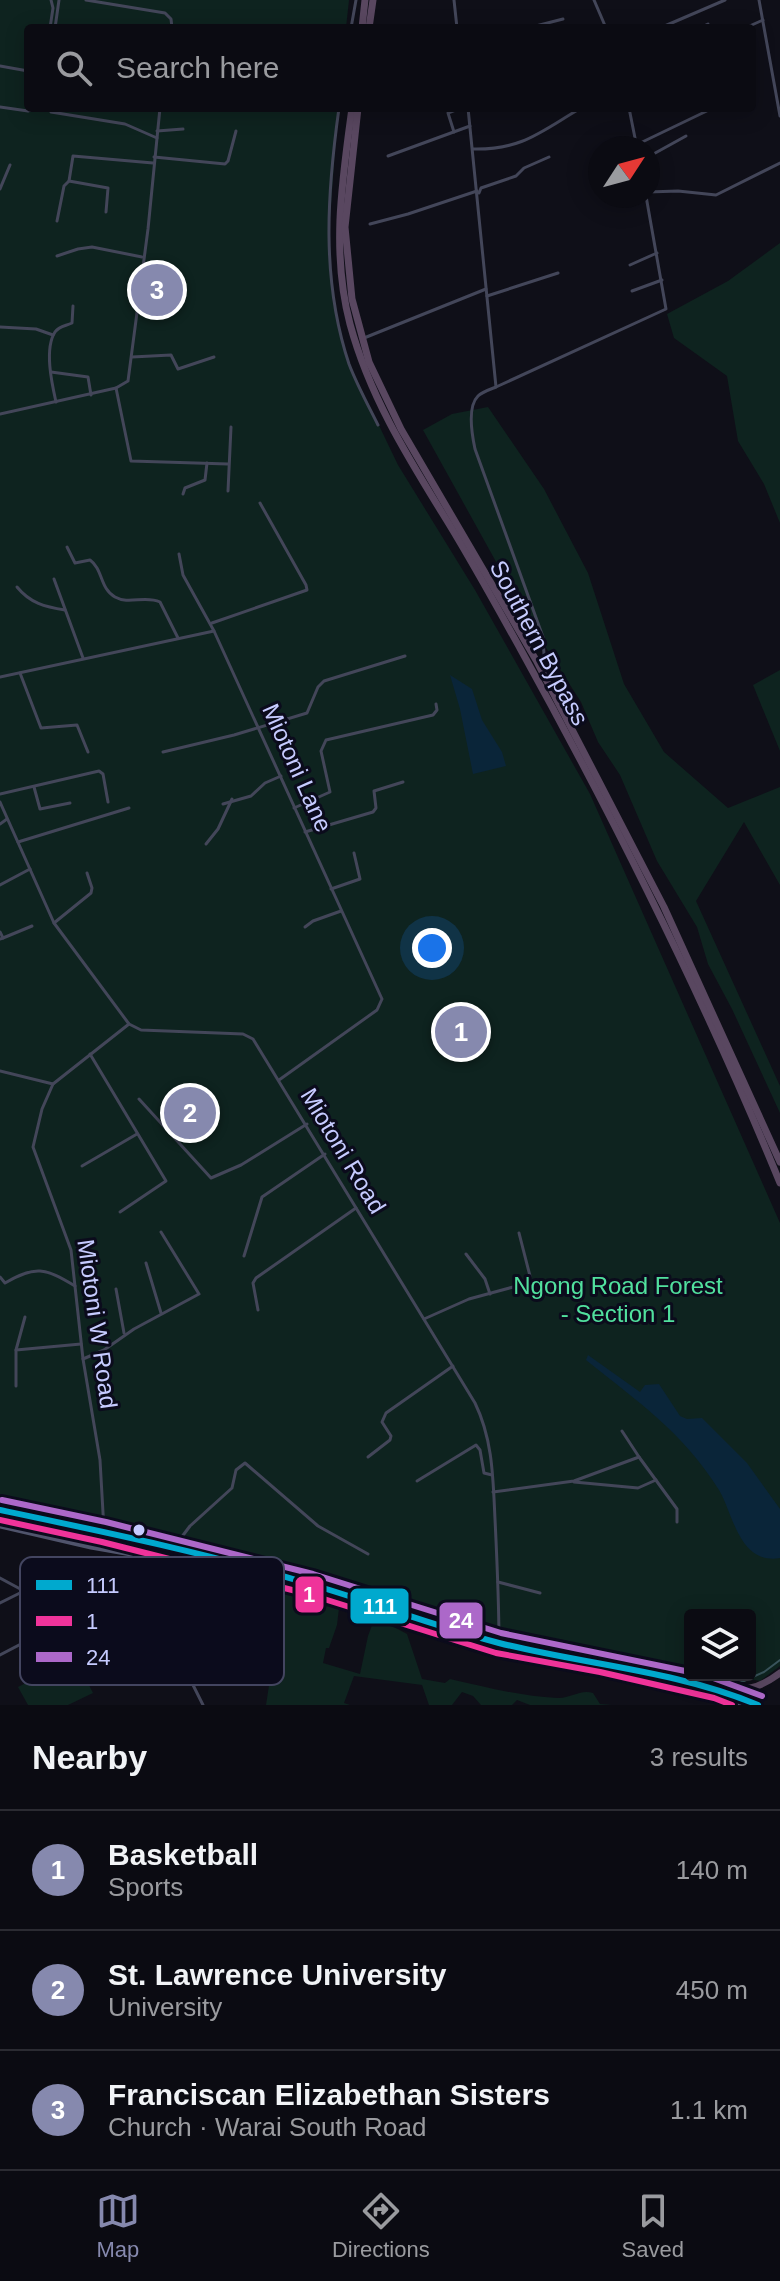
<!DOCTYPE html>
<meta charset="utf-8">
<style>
body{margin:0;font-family:Arial,sans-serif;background:#191920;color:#f1f3f6}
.controls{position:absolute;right:24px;bottom:24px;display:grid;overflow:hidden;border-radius:8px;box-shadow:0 4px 20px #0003}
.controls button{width:72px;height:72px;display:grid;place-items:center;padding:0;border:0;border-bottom:2px solid #2b2b32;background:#0b0b12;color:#f1f3f6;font:40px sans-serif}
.compass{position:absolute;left:588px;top:136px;width:72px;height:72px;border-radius:50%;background:#0b0b12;box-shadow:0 4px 20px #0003;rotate:54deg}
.you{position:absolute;left:432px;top:948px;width:28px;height:28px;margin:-20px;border:6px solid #fff;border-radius:50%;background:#1a73e8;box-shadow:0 0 0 12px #1a73e833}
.badge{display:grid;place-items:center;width:52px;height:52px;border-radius:50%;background:#8689ae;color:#fff;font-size:26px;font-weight:700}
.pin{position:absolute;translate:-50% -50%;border:4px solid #fff;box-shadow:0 2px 8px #0006}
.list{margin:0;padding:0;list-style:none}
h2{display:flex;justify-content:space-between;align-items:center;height:104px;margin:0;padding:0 32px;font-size:34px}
h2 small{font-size:26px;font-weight:400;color:#9a9b9f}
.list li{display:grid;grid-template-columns:52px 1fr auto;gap:24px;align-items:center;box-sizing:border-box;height:120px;padding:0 32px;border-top:2px solid #2b2b32}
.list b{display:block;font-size:30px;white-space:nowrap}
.list p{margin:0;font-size:26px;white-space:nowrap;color:#9a9b9f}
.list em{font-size:26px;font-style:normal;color:#9a9b9f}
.icon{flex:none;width:44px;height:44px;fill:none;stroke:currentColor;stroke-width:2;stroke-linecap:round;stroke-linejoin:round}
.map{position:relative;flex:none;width:780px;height:1705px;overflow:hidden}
.search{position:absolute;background:#0b0b12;box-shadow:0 4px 20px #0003;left:24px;right:24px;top:24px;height:88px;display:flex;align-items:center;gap:20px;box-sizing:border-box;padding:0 28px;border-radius:8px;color:#9a9b9f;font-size:30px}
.sheet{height:464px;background:#0b0b12}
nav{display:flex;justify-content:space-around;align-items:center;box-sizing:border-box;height:112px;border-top:2px solid #2b2b32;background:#0b0b12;font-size:22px;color:#9a9b9f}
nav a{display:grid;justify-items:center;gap:4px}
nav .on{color:#8689ae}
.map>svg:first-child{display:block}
.green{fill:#0e231f}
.water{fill:#0a2539}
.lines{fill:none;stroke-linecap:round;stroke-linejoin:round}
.street{stroke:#434659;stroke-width:3}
.secondary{stroke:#50546c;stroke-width:5}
.highway{stroke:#594760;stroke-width:7}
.tram{stroke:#3a545c;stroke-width:2}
.bus-1-casing{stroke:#0b0b1c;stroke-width:12}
.bus-2-casing{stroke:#0b0b1c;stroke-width:12}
.bus-3-casing{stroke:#0b0b1c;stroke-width:12}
.bus-1{stroke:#00a9ce;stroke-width:6}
.bus-2{stroke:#ef339a;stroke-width:6}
.bus-3{stroke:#ac68c9;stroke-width:6}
.bus-dot{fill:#c6cbff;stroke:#0b0b1c;stroke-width:3}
.labels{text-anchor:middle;stroke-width:6;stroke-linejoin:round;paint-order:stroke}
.street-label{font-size:24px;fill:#c6cbff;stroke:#0b0b1c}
.park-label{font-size:24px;fill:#51e09e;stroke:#0b0b1c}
.key{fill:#0b0b1c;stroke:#434560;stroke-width:2}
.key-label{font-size:22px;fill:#c6cbff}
.line-badge{stroke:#0b0b1c;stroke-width:3}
.badge-label{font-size:22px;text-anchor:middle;font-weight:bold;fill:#fff}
</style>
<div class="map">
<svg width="780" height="1705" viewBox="0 0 780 1705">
<rect width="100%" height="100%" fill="#0f0f18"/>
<g class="green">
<path d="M0,0H349L346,28H28V108H338L328,248L333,304L347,359L398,465L475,590L590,794L780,1223V1666L760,1681L729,1675H750V1615H690V1669L638,1664L575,1649L485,1634L438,1622L291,1575L88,1524L0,1505Z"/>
<path d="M780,243V523L764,484L738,441L727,376L674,338L667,314L728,281Z"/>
<path d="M488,407L544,489L588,573L624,684L664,752L728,808L780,787V885L744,822L696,901L780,1086V1113L732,1009L708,964L697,927L657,861L620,775L598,742L581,702L530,623L423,430L452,414Z"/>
<path d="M780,670V751L753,685Z"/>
<path d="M283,1594L339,1608L337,1625L329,1648H326L323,1663L360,1674L368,1636L375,1617L407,1634L422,1679L445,1683L450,1679C485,1687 520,1696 557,1698C570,1699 580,1689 593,1693L600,1704L612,1705H530L517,1700L512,1705H481L473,1696L462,1692L452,1705H429L422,1685L354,1676L344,1703L350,1705H266Z"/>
<path d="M75,1658L93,1693L68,1705H28L18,1687Z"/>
</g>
<g class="water">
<path d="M450,675L472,689L482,720L502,752L506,766L473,774L460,709Z"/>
<path d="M588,1355L640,1392L645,1385L659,1384L680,1416L687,1419L702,1418L747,1463L780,1509V1558C739,1565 733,1513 719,1490C682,1431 638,1402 586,1360Z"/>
</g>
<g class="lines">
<g class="street">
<path d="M86,0L165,13L171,19L172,28"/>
<path d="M454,0L457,28"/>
<path d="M594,0L606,28"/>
<path d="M759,0L780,116"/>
<path d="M50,28L53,8L51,0"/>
<path d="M55,28L59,0"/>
<path d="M351,28L356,0"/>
<path d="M528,28L563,19"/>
<path d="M660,28L725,0"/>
<path d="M700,28L708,24"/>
<path d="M745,28L763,20"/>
<path d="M0,66L28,71"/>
<path d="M0,107L28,111L35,108"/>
<path d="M339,108C327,194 321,280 349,364C357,385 368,405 378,425"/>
<path d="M468,108L496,387"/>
<path d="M629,108L637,148"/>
<path d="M51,112L125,124L157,138"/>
<path d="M157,131L183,129"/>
<path d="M454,132L448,113L458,109"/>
<path d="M636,145L713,108"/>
<path d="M473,149C522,150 540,132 581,108"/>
<path d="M388,156L470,126"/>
<path d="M154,157L225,164L228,161L236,131"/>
<path d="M648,157L686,136"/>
<path d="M69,181L108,188L106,212"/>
<path d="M0,189L10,165"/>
<path d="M648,192L678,191L716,195L780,163"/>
<path d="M479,193L481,188L516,176L524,168L549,157"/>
<path d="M57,221L64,186L69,181L73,156L153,163"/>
<path d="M370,224L408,214L477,191"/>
<path d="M57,256L78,249L92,247L142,257"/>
<path d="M630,265L657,253"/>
<path d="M632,291L662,280"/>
<path d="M487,296L558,273"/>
<path d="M0,327L36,329L53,335"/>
<path d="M364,338L486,289"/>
<path d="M132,357L171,355L178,369L214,357"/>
<path d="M51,372L88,377L91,395"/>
<path d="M116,388L131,461L228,464"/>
<path d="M56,402C52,384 44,349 55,332C59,326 66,326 72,323L73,306"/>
<path d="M0,414L116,388L128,381L148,229L160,108"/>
<path d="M228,491L231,427"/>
<path d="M183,494L185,488L205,480L207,463"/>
<path d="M67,547L75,563L90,560C103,569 100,589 115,597C129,605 145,595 160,602L178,638"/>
<path d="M179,554L183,575L214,631"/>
<path d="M54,579L83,658"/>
<path d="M17,587C30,603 45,607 65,610"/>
<path d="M212,623L307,590L306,585L260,503"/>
<path d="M545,672L543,637L475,449C472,435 467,407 478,396C482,392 491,389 496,387L666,309L646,196"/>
<path d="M20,673L41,728L77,725L88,752"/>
<path d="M0,677L214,631L382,999L377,1010L279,1080"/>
<path d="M163,752L234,735L307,713L318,687L324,681L405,656"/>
<path d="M34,787L40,809L70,803"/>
<path d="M0,794L99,771L103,774L108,802"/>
<path d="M0,802L54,923L129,1024L141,1030L243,1034L253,1039L475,1403C493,1440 493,1479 495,1519C497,1560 499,1602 499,1643"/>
<path d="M223,804L251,796L265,783L281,776"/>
<path d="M294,808L330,792L321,751L326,740L433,715L437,710L436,704"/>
<path d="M0,824L7,819"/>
<path d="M305,832L373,812L376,808L374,791L403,782"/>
<path d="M18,842L129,808"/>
<path d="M206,844L218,829L232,799"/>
<path d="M0,885L30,869"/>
<path d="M331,889L360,879L354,853"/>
<path d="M54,923L91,893L92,888L87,873"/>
<path d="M305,927L313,921L341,911"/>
<path d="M0,932L3,938L0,939"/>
<path d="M3,938L32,926"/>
<path d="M90,1054L166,1181L120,1212"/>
<path d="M0,1071L53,1084"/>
<path d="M139,1099L211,1178L241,1165L307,1124"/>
<path d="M82,1166L137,1134"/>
<path d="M466,1254L485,1279L490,1294"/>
<path d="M244,1256L262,1197L325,1154"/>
<path d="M146,1263L161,1313"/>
<path d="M0,1277L5,1283C35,1265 45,1268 75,1286"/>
<path d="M116,1289L124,1333"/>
<path d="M258,1310L253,1283L256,1278L356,1208"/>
<path d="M424,1319L469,1299L528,1283L530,1276L519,1233"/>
<path d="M16,1350L25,1317"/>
<path d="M83,1359L104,1350L134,1329L199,1294L161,1232"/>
<path d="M16,1386V1350L81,1344"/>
<path d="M368,1457L390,1440L391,1436L382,1422L386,1413L453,1366"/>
<path d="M639,1457L677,1509V1522"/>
<path d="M417,1481L476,1445L480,1450L484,1473L492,1475"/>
<path d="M574,1482L638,1488L656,1480"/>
<path d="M493,1492L574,1481L639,1457L622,1431"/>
<path d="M104,1530L100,1460L83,1359L71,1250L33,1147L42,1109L53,1084L129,1024"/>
<path d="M172,1550L190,1526L232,1488L236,1470L245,1463L318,1526L368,1554"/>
<path d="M0,1578L24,1591"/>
<path d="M498,1582L540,1593"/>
<path d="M64,1593L69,1591L77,1594L89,1610"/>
<path d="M0,1603L24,1591L69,1619"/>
<path d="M195,1634L218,1642L226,1632"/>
<path d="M0,1655L146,1579L160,1559"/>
<path d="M203,1705L191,1681L189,1670L204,1571"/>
</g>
<g class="secondary">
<path d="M0,1510L104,1532L311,1584L499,1643L602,1662L717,1688"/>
<path d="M0,1526L91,1547L160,1559L364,1611L503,1652L686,1688L741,1705"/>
<path d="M726,1691L758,1705"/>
</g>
<g class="highway">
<path d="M362,28L365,0"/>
<path d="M369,28L373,0"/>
<path d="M352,108C342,181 331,252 350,324C370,398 409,459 449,524C474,565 497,607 521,650C616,822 705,1000 780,1183"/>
<path d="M358,108L345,227L352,299L369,362L401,429L536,660L664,907L780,1162"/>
<path d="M717,1688C743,1692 759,1689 780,1673"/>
</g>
<path class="tram" d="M0,1518L159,1553L523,1653L636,1675L744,1681L764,1672L780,1660"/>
<g class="bus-1-casing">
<path id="bus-1" d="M0,1510C105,1532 211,1554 313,1585C375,1603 436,1627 499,1643C586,1665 674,1670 758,1705"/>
</g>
<g class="bus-2-casing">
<path id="bus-2" d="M0,1520L102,1542L308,1594L496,1653L600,1672L714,1698L732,1705"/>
</g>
<g class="bus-3-casing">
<g id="bus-3">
<path d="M2,1500L106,1522L313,1574L501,1633L690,1672"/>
<path d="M705,1675L762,1696"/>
</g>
</g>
<use href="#bus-1" class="bus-1"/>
<use href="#bus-2" class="bus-2"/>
<use href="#bus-3" class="bus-3"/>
</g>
<circle class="bus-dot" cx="139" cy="1530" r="7"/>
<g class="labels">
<g class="street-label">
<text transform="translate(539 643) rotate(62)" y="8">Southern Bypass</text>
<text transform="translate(297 768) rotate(66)" y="8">Miotoni Lane</text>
<text transform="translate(343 1151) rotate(59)" y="8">Miotoni Road</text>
<text transform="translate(97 1324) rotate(82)" y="8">Miotoni W Road</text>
</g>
<g class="park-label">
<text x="618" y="1294">Ngong Road Forest<tspan x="618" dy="28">- Section 1</tspan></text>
</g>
</g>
<rect x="20" y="1557" width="264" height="128" rx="12" class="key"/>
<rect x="36" y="1580" width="36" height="10" fill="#00a9ce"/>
<rect x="36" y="1616" width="36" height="10" fill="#ef339a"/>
<rect x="36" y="1652" width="36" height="10" fill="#ac68c9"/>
<g class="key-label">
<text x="86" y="1593">111</text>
<text x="86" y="1629">1</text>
<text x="86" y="1665">24</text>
</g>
<g class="line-badge">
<rect x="294" y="1575" width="31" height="39" rx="8" fill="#ef339a"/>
<rect x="349" y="1587" width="61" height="38" rx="8" fill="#00a9ce"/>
<rect x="438" y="1601" width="46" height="39" rx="8" fill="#ac68c9"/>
</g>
<g class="badge-label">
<text x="309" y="1602">1</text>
<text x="380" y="1614">111</text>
<text x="461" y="1628">24</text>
</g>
</svg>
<div class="controls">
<button><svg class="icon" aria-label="layers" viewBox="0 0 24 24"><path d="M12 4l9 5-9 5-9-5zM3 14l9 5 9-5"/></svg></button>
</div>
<svg class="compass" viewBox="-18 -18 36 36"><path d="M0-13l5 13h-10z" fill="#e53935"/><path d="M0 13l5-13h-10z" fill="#9a9b9f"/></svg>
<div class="you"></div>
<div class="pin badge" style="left:461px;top:1032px">1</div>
<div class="pin badge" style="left:190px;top:1113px">2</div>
<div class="pin badge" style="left:157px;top:290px">3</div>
<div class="search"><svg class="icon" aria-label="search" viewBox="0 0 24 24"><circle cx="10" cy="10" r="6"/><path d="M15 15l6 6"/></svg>Search here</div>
</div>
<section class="sheet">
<h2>Nearby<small>3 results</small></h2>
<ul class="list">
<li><span class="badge">1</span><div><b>Basketball</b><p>Sports</p></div><em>140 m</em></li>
<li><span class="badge">2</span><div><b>St. Lawrence University</b><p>University</p></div><em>450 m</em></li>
<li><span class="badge">3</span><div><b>Franciscan Elizabethan Sisters</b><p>Church · Warai South Road</p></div><em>1.1 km</em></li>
</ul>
</section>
<nav>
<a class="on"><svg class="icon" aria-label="map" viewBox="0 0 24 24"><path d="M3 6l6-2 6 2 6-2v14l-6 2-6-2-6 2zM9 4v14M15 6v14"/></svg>Map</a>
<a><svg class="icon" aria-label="directions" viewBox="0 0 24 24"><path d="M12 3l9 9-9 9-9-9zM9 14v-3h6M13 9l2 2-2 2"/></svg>Directions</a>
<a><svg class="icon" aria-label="saved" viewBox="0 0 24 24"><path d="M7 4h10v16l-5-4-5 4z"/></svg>Saved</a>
</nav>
